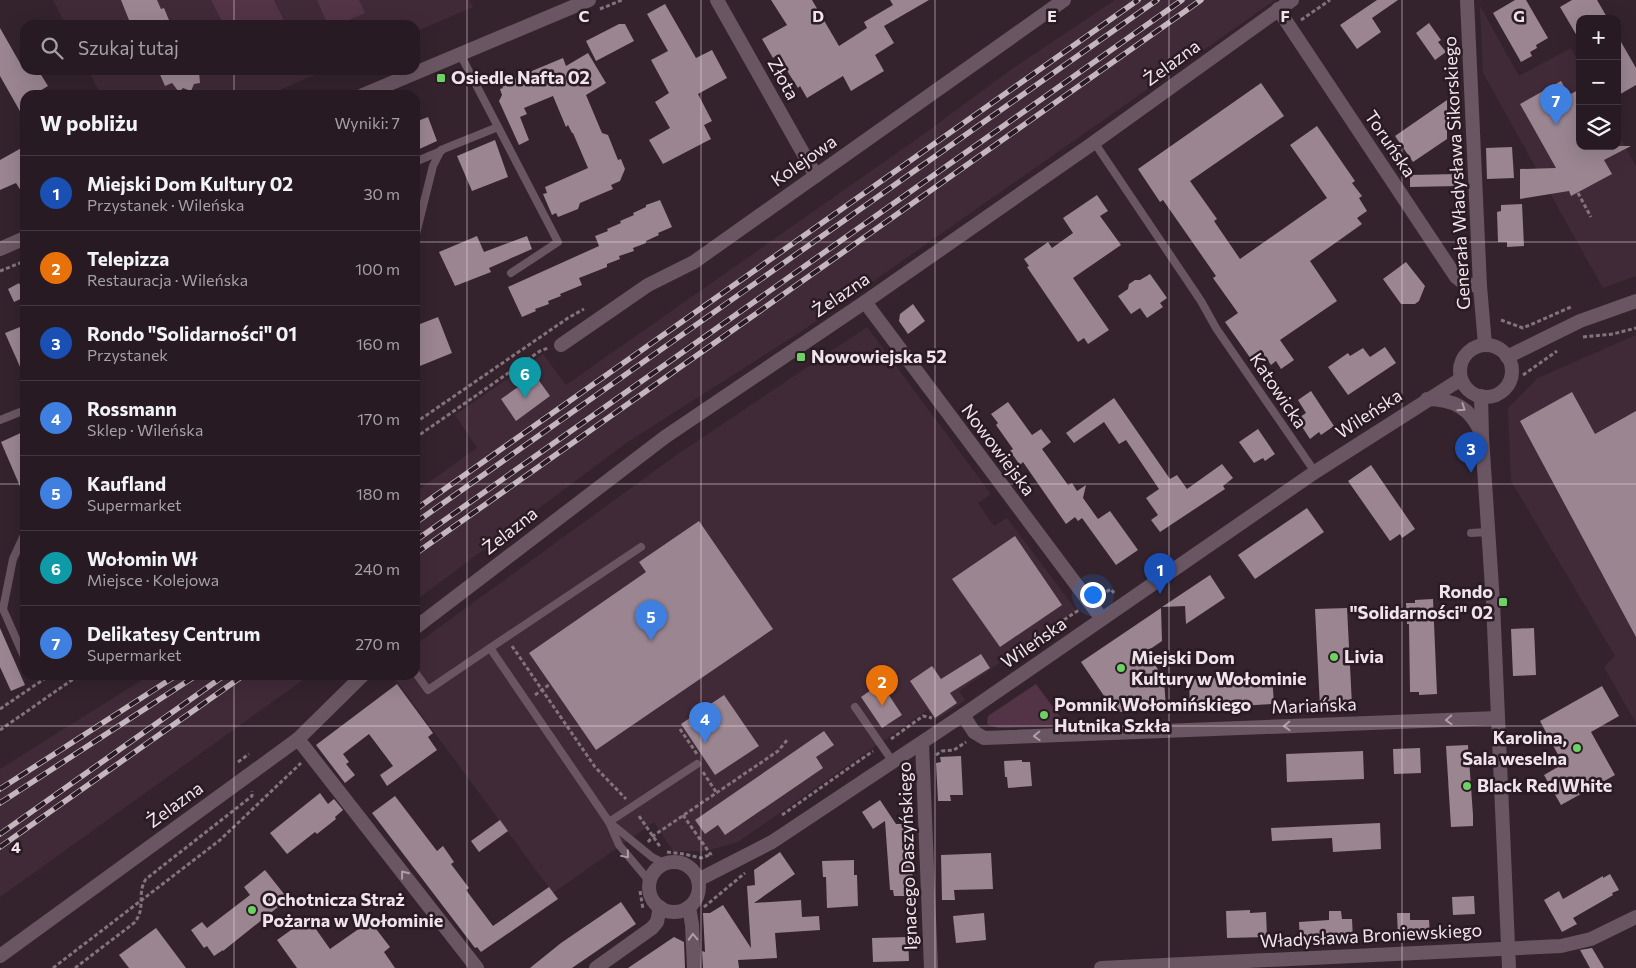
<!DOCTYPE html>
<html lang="pl">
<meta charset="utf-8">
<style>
body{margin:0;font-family:Commissioner,sans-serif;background:#33272f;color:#f1f3f6}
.controls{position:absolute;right:15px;top:15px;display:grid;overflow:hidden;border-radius:10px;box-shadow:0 5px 20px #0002}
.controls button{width:45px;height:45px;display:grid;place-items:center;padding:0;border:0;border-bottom:1px solid #433840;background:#271a22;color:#f1f3f6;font:25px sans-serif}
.you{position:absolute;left:1092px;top:594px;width:18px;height:18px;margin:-12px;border:4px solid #fff;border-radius:50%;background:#1a73e8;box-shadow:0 0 0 8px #1a73e833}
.badge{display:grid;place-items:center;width:32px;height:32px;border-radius:50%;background:#1a73e8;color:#fff;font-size:16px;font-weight:700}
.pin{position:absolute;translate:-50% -41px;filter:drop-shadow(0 1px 2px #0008)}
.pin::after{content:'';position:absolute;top:26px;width:18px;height:15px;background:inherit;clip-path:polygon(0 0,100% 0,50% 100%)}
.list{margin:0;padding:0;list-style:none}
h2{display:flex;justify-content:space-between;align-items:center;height:65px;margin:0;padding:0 20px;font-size:21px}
h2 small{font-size:16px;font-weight:400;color:#a4a1a5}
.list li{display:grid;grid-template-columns:32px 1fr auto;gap:15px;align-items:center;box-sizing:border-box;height:75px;padding:0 20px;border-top:1px solid #433840}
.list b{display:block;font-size:19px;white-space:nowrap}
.list p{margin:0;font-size:16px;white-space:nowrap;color:#a4a1a5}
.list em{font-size:16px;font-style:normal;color:#a4a1a5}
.icon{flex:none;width:28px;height:28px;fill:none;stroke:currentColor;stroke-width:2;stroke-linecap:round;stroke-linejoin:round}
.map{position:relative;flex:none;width:1636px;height:968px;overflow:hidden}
.search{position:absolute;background:#271a22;box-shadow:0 5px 20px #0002;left:20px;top:20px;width:400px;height:55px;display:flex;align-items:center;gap:12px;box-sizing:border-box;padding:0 18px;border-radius:15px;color:#a4a1a5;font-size:19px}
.panel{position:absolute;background:#271a22;box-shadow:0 5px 20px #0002;left:20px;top:90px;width:400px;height:590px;border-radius:15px}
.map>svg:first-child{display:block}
.built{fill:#412a38}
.green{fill:#523446}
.building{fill:#9a8591}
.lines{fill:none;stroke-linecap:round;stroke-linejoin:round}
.path{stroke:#83747c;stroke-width:3;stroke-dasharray:4 2.5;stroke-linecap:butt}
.service{stroke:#6a5662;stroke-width:8}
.minor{stroke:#6a5662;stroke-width:14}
.tertiary{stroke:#6a5662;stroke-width:14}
.rail-casing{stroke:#c3b6bd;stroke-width:5.5}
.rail{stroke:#2a1a23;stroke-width:4;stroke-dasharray:11;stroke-linecap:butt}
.oneway{stroke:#ad9da6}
.grid{fill:none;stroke:#f0e4ea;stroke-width:1;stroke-opacity:0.55}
.poi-dot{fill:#6bd363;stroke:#2a1a23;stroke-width:2}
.labels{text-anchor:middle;stroke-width:5;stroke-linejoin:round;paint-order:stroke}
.street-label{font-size:18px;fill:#f0e4ea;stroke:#2a1a23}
.poi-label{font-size:18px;font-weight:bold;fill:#f0e4ea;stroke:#2a1a23;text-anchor:start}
.grid-label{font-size:16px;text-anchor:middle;font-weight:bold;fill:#f0e4ea;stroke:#2a1a23;stroke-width:5;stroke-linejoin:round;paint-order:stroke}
</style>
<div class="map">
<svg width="1636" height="968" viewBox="0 0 1636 968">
<rect width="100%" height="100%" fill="#34232d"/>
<g class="built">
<path d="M53,0H469L473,7L415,32V25H66Z"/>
<path d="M1115,0H1275L799,333L626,443L415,601V492L477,448L455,415L543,354L566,385L924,134L1012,69Z"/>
<path d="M1480,6L1519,76L1571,48L1580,65V146H1617V132L1636,166V276L1603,288L1483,73Z"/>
<path d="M88,70H326L268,95H101Z"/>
<path d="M867,327L991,494L978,503L994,526L1007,518L1076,610L959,691L965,700L935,721L927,710L738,842L706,851H673L654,822L553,893L392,675H415V645L675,456Z"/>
<path d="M1636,335V723L1604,667L1615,656L1511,481L1508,408L1538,378Z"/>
<path d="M150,675H310L0,897V769Z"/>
</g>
<g class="green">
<path d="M211,0H274L286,25H224Z"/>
<path d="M317,0H359L365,13L337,25H328Z"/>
<path d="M1036,684L1067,726L999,728L988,725L987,722L988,716Z"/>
</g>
<g class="building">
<path d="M121,0H157L161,9L164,8L171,25H131Z"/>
<path d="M771,0H812L839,46L867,28L864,22L893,5L890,0H929L884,26L894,43L875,55L884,71L851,91L843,76L807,98L800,86L798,88L777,55L773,58L762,39L787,25Z"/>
<path d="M1377,0H1398L1372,18L1381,32L1357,49L1340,25Z"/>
<path d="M1515,0H1526L1548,38L1536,45L1537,48L1530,52L1532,56L1521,62L1493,13Z"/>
<path d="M1572,0H1597L1608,19H1580V41L1560,7Z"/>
<path d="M665,4L696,58L712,50L727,78L698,94L712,121L704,125L711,139L663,164L649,140L670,128L655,102L669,93L651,60L668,51L647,14Z"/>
<path d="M1429,23L1441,40L1438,42L1446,52L1435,60L1416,33Z"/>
<path d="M619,24H625L634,41L596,61L586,41Z"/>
<path d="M0,28L24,70H38L48,86L33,95H25V120L0,76Z"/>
<path d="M1617,35L1636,68V85L1617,96Z"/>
<path d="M588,53L606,83L586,95L602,133L608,135L618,160L621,159L625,169L620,181L611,185L613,189L580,203L578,209L558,217L556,213L552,215L543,194L547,193L545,187L588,168L573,133H572L568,125L566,127L553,96L524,108L527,114L520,117L529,140L519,145L499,101L502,95L500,89L503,88L501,84L563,58L566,66Z"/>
<path d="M158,70H201L199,71L200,83L194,84L191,91L183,88L179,92L172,83L165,86Z"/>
<path d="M1561,81L1569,95L1580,89V146H1631L1604,160L1612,174L1571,196L1569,191L1520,199V169L1556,168L1520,104Z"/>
<path d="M1261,83L1284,116L1190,181L1217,219L1214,221L1240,259L1327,198L1290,145L1317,126L1355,181L1352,183L1362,196L1359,198L1367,211L1357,218L1362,224L1310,261L1337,301L1280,340L1294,360L1281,369L1276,361L1271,365L1262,352L1251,359L1225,322L1238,313L1213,278L1216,276L1163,200L1160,202L1138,169Z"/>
<path d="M1447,100V139L1413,162L1395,136Z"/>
<path d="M428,117L437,141L415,151V122Z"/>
<path d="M495,140L508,177L472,191L457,156Z"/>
<path d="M25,146V197L16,183L0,190V160Z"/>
<path d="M1512,147L1514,178L1487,179L1486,148Z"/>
<path d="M1458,174V186L1410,187V175Z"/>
<path d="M1097,195L1108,211L1100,216L1121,245L1073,278L1109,330L1088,344L1084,338L1078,342L1027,267L1029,266L1024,259L1048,242L1052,248L1073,233L1063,218Z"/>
<path d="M660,200L672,227L658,233L659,235L646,241V243L633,248L634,251L619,256L620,259L607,264V267L579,278L582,285L560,294L561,296L548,301L549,304L535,309L536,311L522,317L508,287L599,246L595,236L608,231L607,229L621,223L620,221L634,215L633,213L646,207V205Z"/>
<path d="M1522,204L1524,246L1507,247V242H1498L1497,212L1501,211V205Z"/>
<path d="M477,236L484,252L527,236L532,249L489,268L491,272L455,286L439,252Z"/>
<path d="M1406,262L1425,286L1419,301L1415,304H1401L1383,279Z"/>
<path d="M1150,274L1167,298L1160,303L1163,307L1147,318L1140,308L1131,314L1118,296L1128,289L1129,284L1135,280H1140Z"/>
<path d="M19,283L25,297L14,302L8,289Z"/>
<path d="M913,304L925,321L908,334L899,321L900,314Z"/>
<path d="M438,317L452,353L415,368V326Z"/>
<path d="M25,325V378L5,333Z"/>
<path d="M1385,347L1396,363L1348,395L1328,367L1348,353L1350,356L1363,348L1370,357Z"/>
<path d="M535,375L550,396L516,421L501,399Z"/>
<path d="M1311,391L1334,426L1321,435L1319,432L1310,439L1297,419L1306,413L1298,400Z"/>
<path d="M1572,392L1595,434L1636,411V637L1520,421Z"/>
<path d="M1114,398L1170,479L1177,475L1187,489L1222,464L1233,478L1223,486L1225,489L1160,532L1151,520L1158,515L1146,498L1159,489L1126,440L1119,444L1104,422L1074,443L1066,433Z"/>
<path d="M1008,402L1032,435L1041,429L1051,442L1042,449L1068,485L1072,483L1077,491L1086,485L1083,498L1098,519L1110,511L1138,550L1116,565L1082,518L1078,521L1075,517L1066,524L1023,462L1020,465L1010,451L1013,449L996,425L998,423L991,414Z"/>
<path d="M1258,429L1275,454L1265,461L1263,458L1254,463L1239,442Z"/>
<path d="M25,431V498L1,442Z"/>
<path d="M1371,465L1415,529L1402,538L1400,534L1390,541L1348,481Z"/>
<path d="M1307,508L1324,532L1255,579L1238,555Z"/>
<path d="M699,521L773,629L596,750L529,653L646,572L639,562Z"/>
<path d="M1015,536L1062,605L1000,647L952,579Z"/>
<path d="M1210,575L1225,598L1186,624L1185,606L1162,607Z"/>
<path d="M1433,599L1437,694L1419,695V692H1410L1409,624H1407L1406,603H1415V600Z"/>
<path d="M1161,608L1162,641L1146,652L1164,678L1166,710L1115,712L1081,662Z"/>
<path d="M1347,608L1352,705L1320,707L1315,609Z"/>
<path d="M0,628L25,685L11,691L0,667Z"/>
<path d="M1534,628L1536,675L1513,676L1511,629Z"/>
<path d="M981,654L990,668L950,693L957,703L935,718L910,681L932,666L941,679Z"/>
<path d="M1272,675L1274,704L1190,709L1189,679Z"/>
<path d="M881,683L902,715L882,728L861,697Z"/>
<path d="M397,684L433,733L428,737L437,750L387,786L380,775L393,766L369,734L343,754L349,762L346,764L355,775L345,783L316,745Z"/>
<path d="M1602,686L1619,716L1591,732L1615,775L1561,805L1544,775L1563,764L1540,721Z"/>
<path d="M724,695L759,746L715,775L681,724Z"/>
<path d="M824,731L834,745L816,757L823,768L725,835L718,825L705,834L695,820Z"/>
<path d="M1468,745L1473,815V826L1451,827L1446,746Z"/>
<path d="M1420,748L1421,773L1394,774L1393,749Z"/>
<path d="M1363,751L1364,779L1287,782L1286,754Z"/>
<path d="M961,756L963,795H950L951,801H938L936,763L941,762L940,757Z"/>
<path d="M1022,760V762H1030L1032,786L1008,788L1007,777H1005L1004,761Z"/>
<path d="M320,793L328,804L334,799L343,810L335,817L336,819L317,834L315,832L287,854L270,833Z"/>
<path d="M395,796L437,851L443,846L454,862L451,864L469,888L466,890L493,926L549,887L558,899L481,952L477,947L475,948L372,813Z"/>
<path d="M880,800L896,824H907V831H911L913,896H894L893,890H890L885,821L873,829L862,812Z"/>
<path d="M500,820L508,831L479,852L471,841Z"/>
<path d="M1380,823L1381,849L1333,852L1332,838L1272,841L1271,828Z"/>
<path d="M780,852L795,874L754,903L801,900L802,917L819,916L820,930L775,933L777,958L738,960L739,968H703L702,951L705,952L703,913H710L723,905L751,948L747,886L755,885L754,870Z"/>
<path d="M991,853L993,889L954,890L955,900H942L941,855Z"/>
<path d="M854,860V875H857L858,906L827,908L826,877H823L822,861Z"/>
<path d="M265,870L288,899L223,951V950L214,956L207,946L204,948L191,930L202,922L207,928L250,895L244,887Z"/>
<path d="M1610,874L1619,890L1612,893L1613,895L1573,918L1577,924L1562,932L1544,900L1559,891L1563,899L1603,876V878Z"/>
<path d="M1474,896L1475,914L1453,915L1452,897Z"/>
<path d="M621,902L636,924L572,968H530L561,943Z"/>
<path d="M1250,910V913L1266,912L1267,937L1227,938L1226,911Z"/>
<path d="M1329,911H1341L1342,919H1352L1353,939L1300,942L1299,922L1329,920Z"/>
<path d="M984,913L986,940L956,943L953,916Z"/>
<path d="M1397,913H1410V920H1429L1430,935L1398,937Z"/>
<path d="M308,918L330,949L370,921L390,947L384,952L395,968H297L277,940Z"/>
<path d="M156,928L186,968H129L119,955Z"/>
<path d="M674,937L684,942L685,968H628Z"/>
<path d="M908,937L909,961L873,962L872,938Z"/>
<path d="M1592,948L1604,968H1590L1580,950Z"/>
</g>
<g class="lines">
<g class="path">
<path d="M600,9L622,0"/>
<path d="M1301,20L1330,0"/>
<path d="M1578,193L1591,217"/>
<path d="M0,271L25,261"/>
<path d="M1501,320L1523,328L1571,307"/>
<path d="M1583,337L1613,334L1636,328"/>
<path d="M1523,375L1557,351"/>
<path d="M415,423L568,318L584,309"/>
<path d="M415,438L540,351L548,348"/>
<path d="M1101,595L1111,589L1114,593"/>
<path d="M512,646L595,767L626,799"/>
<path d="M1020,656L1024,646L1079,610"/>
<path d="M535,695L550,684"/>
<path d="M0,709L50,675"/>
<path d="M680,729L697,754"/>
<path d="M0,730L79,675"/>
<path d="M891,739L923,716L932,718"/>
<path d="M936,755L942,751L954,750L966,742"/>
<path d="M238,762L249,754"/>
<path d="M703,772L716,792"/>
<path d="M683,815L711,855"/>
<path d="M782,815L873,751"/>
<path d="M639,816L661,848"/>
<path d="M648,842L653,836L778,751L788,739"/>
<path d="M667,852L684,854L701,858L712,854"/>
<path d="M640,891L643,909"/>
<path d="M704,907L745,873"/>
<path d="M53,968L220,840L301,763"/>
<path d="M75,968L134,923C147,908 136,894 146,879L252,796V791"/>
</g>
<g class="service">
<path d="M460,54L558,242L511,273"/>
<path d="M1094,142L1201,301L1216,328L1315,472"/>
<path d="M415,162L441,151"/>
<path d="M415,238L433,166L441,150L498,127"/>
<path d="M0,420L25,410"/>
<path d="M25,533L13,559L3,609L25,659"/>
<path d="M1471,533L1488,532"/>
<path d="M490,648L641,547"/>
<path d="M415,672L428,690L490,648L609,822L619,845L645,876L650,884"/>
<path d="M855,707L893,762"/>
<path d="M609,822L697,764"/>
<path d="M609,822L652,857L665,864"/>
</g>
<g class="minor">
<path d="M717,0L816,176"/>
<path d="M1467,0L1480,286L1485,345"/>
<path d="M1278,9L1456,277L1465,284L1480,286"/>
<path d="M865,302L1102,619"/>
<path d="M561,345L648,285L694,262L1064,0"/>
<path d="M415,628L665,437L865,302L1089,146L1292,0"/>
<path d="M963,715L974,732L984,738L1498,718"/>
<path d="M298,739L477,968"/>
<path d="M922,743L931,968"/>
<path d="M689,907L692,925L694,968"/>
<path d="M0,956L298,739L363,675"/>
<path d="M1101,968L1561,946L1591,939L1636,917"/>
</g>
<g class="tertiary">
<path d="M363,95L589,0"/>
<path d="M0,249L25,238"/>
<circle cx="1486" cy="371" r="26"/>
<path d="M1507,357L1580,321L1636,301"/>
<path d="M1481,396L1482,437L1493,603L1509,968"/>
<path d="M1427,399C1453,399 1471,408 1481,433"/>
<circle cx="674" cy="887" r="25"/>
<path d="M698,880L772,842L963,715L1315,472L1461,379"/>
<path d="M596,968L652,928L657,922L660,907"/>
</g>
<g class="rail-casing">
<g id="rail">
<path d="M415,510L1138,0"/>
<path d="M415,523L1157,0"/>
<path d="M415,541L1182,0"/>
<path d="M415,554L1201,0"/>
<path d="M0,789L177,675"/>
<path d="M0,803L197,675"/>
<path d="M0,834L225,675"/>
<path d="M0,847L244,675"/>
</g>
</g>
<use href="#rail" class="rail"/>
</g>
<defs><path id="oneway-chevron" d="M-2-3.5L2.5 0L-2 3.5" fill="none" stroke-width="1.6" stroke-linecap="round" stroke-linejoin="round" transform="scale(1.25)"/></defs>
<g class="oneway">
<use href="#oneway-chevron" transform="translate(1462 408) rotate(34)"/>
<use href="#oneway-chevron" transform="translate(1449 720) rotate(178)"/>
<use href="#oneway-chevron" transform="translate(1287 726) rotate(178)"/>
<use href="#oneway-chevron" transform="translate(1037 736) rotate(178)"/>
<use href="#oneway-chevron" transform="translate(626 855) rotate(50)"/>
<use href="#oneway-chevron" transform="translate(404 874) rotate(-128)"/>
<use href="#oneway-chevron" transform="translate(693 937) rotate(-92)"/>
</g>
<path class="grid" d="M234,0V25M467,0V968M701,0V968M935,0V968M1169,0V968M1402,0V968M234,70V95M0,242H25M415,242H1636M0,484H25M415,484H1636M234,675V968M0,726H1636"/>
<g class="poi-dot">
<rect x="436" y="73" width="10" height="10" rx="2.5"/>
<rect x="796" y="352" width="10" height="10" rx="2.5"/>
<rect x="1498" y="597" width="10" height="10" rx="2.5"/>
<circle cx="1334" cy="657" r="5"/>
<circle cx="1121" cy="668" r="5"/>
<circle cx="1044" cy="715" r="5"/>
<circle cx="1577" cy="748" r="5"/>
<circle cx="1467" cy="786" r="5"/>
<circle cx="252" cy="910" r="5"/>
</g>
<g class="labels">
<g class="street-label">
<text transform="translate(1172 63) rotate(-36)" y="6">Żelazna</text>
<text transform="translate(783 79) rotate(61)" y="6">Złota</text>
<text transform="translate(1390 144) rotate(56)" y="6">Toruńska</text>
<text transform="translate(804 161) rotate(-35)" y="6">Kolejowa</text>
<text transform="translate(1457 173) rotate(-93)" y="6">Generała Władysława Sikorskiego</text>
<text transform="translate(841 295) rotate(-34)" y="6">Żelazna</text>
<text transform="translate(1278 391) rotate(56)" y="6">Katowicka</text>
<text transform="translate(1369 414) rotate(-33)" y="6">Wileńska</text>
<text transform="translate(998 450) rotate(53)" y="6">Nowowiejska</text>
<text transform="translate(510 531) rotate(-38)" y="6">Żelazna</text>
<text transform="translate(1034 643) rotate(-35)" y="6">Wileńska</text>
<text transform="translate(1314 706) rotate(-2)" y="6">Mariańska</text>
<text transform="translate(175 805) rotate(-36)" y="6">Żelazna</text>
<text transform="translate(908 856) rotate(-92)" y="6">Ignacego Daszyńskiego</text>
<text transform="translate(1371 936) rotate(-3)" y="6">Władysława Broniewskiego</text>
</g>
<g class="poi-label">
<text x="451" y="84">Osiedle Nafta 02</text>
<text x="811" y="363">Nowowiejska 52</text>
<text x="1493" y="598" text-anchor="end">Rondo<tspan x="1493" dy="21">"Solidarności" 02</tspan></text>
<text x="1344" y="663">Livia</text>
<text x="1131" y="664">Miejski Dom<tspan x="1131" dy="21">Kultury w Wołominie</tspan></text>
<text x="1054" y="711">Pomnik Wołomińskiego<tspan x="1054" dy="21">Hutnika Szkła</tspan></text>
<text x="1567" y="744" text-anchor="end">Karolina,<tspan x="1567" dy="21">Sala weselna</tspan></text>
<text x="1477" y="792">Black Red White</text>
<text x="262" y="906">Ochotnicza Straż<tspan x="262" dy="21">Pożarna w Wołominie</tspan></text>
</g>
</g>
<g class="grid-label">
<text x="584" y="22">C</text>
<text x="818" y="22">D</text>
<text x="1052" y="22">E</text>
<text x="1285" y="22">F</text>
<text x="1519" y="22">G</text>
<text x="16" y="853">4</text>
</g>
</svg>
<div class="controls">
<button>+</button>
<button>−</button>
<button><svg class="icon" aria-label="layers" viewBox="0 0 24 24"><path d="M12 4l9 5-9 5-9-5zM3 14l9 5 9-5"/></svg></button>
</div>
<div class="you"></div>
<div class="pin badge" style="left:1160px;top:594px;background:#1a4fb4">1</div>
<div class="pin badge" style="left:882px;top:706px;background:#e8710a">2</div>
<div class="pin badge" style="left:1471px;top:473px;background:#1a4fb4">3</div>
<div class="pin badge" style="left:705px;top:743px;background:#3f7fe0">4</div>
<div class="pin badge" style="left:651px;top:641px;background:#3f7fe0">5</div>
<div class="pin badge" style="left:525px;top:398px;background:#0f9aa8">6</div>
<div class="pin badge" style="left:1556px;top:125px;background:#3f7fe0">7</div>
<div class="search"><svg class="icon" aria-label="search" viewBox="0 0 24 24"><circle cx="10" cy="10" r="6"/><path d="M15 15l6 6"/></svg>Szukaj tutaj</div>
<section class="panel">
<h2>W pobliżu<small>Wyniki: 7</small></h2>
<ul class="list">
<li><span class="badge" style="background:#1a4fb4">1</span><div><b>Miejski Dom Kultury 02</b><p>Przystanek · Wileńska</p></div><em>30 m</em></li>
<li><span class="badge" style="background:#e8710a">2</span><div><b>Telepizza</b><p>Restauracja · Wileńska</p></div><em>100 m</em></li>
<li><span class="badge" style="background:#1a4fb4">3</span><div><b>Rondo &quot;Solidarności&quot; 01</b><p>Przystanek</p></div><em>160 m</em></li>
<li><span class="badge" style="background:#3f7fe0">4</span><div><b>Rossmann</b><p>Sklep · Wileńska</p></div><em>170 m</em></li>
<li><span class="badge" style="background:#3f7fe0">5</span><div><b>Kaufland</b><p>Supermarket</p></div><em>180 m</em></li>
<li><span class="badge" style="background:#0f9aa8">6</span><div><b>Wołomin Wł</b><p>Miejsce · Kolejowa</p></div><em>240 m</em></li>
<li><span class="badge" style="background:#3f7fe0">7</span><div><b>Delikatesy Centrum</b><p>Supermarket</p></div><em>270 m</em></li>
</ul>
</section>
</div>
